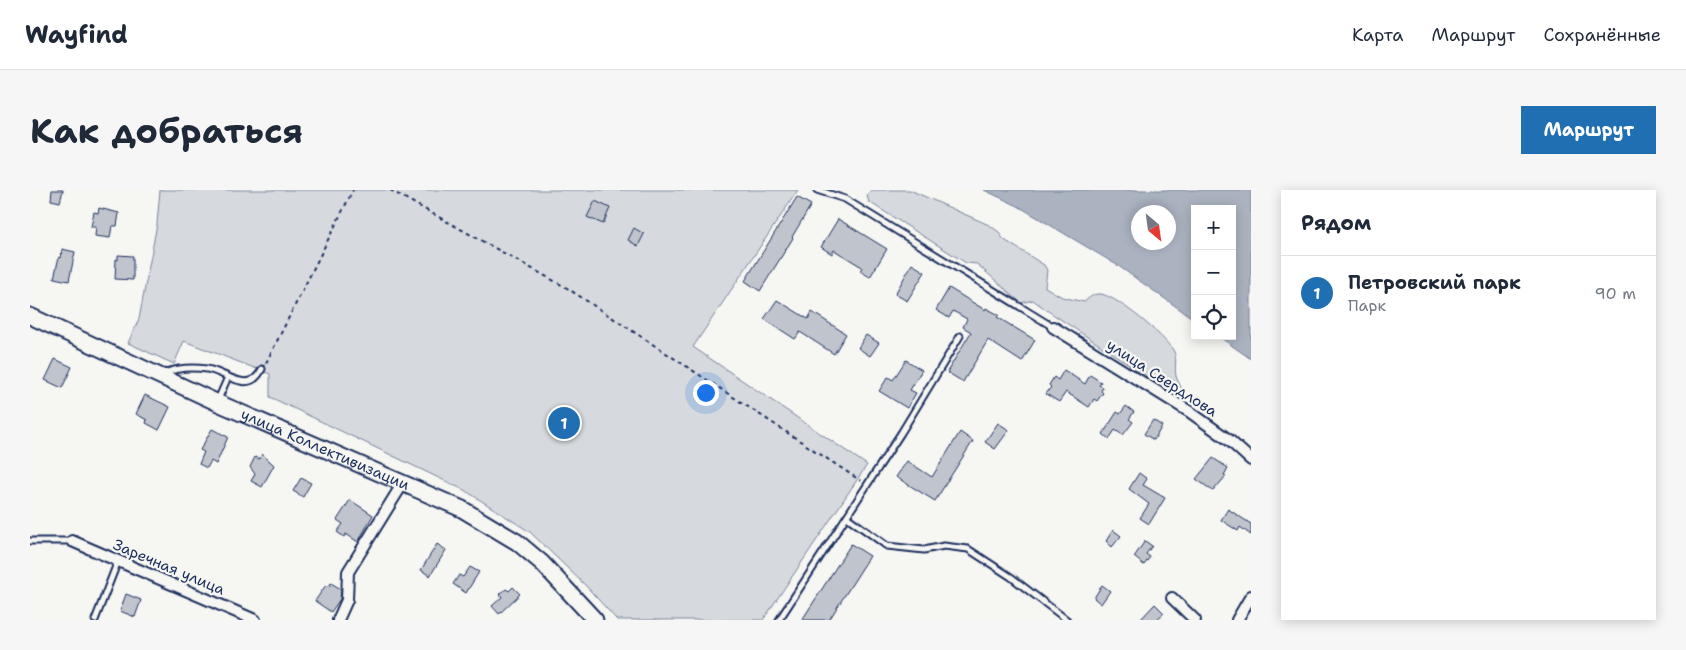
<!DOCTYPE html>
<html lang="ru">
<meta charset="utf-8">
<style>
body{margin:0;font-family:"Shantell Sans",sans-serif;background:#f6f6f7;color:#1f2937}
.controls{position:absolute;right:15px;top:15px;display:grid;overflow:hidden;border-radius:0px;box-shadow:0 2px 12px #0003}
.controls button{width:45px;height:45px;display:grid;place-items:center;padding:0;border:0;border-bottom:1px solid #e0e1e3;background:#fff;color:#1f2937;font:25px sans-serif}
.compass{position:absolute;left:1101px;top:15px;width:45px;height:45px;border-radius:50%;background:#fff;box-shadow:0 2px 12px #0003;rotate:151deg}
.you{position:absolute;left:675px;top:202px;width:18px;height:18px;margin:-12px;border:4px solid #fff;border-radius:50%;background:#1a73e8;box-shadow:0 0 0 8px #1a73e833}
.badge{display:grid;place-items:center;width:32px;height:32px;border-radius:50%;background:#1f6fb2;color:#fff;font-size:16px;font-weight:700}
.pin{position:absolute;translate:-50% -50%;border:2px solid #fff;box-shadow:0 1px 5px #0006}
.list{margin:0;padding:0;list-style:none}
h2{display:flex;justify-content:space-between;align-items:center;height:65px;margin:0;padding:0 20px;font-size:21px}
h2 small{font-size:16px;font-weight:400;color:#747a83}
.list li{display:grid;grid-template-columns:32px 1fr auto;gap:15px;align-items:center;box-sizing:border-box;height:75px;padding:0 20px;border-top:1px solid #e0e1e3}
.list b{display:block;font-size:19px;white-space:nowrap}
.list p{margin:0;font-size:16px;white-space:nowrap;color:#747a83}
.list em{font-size:16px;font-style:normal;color:#747a83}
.icon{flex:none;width:28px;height:28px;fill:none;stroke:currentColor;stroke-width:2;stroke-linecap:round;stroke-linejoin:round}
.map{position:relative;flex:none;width:1221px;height:430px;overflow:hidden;border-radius:0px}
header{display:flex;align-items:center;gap:30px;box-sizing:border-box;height:70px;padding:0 25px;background:#fff;border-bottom:1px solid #e0e1e3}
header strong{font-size:24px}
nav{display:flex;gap:28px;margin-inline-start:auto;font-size:18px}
.intro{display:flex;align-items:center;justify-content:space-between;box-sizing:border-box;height:120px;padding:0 30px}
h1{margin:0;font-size:35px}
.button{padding:12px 22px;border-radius:0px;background:#1f6fb2;color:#fff;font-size:18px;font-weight:700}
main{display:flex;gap:30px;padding:0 30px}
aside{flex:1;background:#fff;border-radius:0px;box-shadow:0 2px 12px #0003}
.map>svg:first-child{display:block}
.green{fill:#d6d9dd;stroke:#78849e}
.water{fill:#abb2c0;stroke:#717e99;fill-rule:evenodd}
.building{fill:#c0c4cd;stroke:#1b2f5e}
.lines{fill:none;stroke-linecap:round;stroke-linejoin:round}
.lane-casing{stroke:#1b2f5e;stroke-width:9}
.street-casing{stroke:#1b2f5e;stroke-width:14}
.primary-casing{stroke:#1b2f5e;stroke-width:19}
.path{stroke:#1b2f5e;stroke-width:2;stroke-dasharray:4 4;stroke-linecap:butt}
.lane{stroke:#f6f6f2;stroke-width:5}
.street{stroke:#f6f6f2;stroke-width:10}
.primary{stroke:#f6f6f2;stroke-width:15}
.labels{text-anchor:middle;stroke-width:4.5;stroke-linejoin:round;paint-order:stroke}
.street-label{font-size:15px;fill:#1b2f5e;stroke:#f6f6f2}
</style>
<header>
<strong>Wayfind</strong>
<nav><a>Карта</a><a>Маршрут</a><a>Сохранённые</a></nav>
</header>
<div class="intro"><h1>Как добраться</h1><a class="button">Маршрут</a></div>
<main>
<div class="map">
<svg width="1221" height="430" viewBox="0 0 1221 430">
<rect width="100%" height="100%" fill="#f6f6f2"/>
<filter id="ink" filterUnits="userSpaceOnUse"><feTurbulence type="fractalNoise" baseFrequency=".02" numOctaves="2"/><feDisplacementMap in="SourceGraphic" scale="10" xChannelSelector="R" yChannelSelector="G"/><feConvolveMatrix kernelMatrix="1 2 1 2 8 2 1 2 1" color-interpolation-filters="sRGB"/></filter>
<g filter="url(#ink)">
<g class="green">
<path d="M130,0H768L663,157L837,275L733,430H587L556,396L500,342L436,301L240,207V184L154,151L144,174L98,153L109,129L127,34Z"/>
<path d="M841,0H880L959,35L969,42L973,49L1014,75L1017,80L1015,97L1032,107L1054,112C1059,108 1064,103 1071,104C1088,107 1133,145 1143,160C1148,168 1144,178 1146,186C1148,193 1153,197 1151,204L1145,205L1018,121L1003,110L991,113L947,74L936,73L839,12L837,6Z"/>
</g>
<path class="water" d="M954,0H1221V169L1188,146H1202V19H1165V130L1087,75L988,16ZM1108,22H1138V52H1108Z"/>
<g class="building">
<path d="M22,0H33L30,12L21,10Z"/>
<path d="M767,7L781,15L762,47L763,48L730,101L715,91Z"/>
<path d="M565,11L580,18L573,34L557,27Z"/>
<path d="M69,18L89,23L87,36H82L80,48L65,46L66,37H61L64,22L68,23Z"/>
<path d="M808,29L857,59L840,87L830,81L832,77L804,60L802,64L791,57Z"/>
<path d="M604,38L614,44L608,56L598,50Z"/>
<path d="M32,59L45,62L39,91L24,88L29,67L31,68Z"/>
<path d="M88,65L103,66V90L85,89L86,69L88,70Z"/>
<path d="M882,74L895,82L877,111L865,104Z"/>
<path d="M919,98L955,120L956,118L969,125L967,127L1005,150L992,172L958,150L933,192L917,182L941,142L933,137L937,129L923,121L919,128L906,120Z"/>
<path d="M747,110L778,129L782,122L816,144L804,164L770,142L765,149L734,129Z"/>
<path d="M836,145L849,153L840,166L828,158Z"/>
<path d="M25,169L42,177L32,198L15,190Z"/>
<path d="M876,170L892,180L880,200L886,203L877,218L849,201L858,187L863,190Z"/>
<path d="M1034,180L1055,194L1060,185L1071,192L1069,195L1073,197L1071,201L1073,203L1067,211L1064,209L1059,217L1036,202L1029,212L1016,204L1021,197L1019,195L1024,187L1028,190Z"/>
<path d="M115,205L140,217L129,240L116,233L117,230L106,224Z"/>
<path d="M1096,216L1104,222L1099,229L1103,232L1093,245L1085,240L1079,249L1073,244L1087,222L1090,224Z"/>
<path d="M1123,230L1132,236L1124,250L1114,244Z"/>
<path d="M968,233L979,240L965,259L955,252Z"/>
<path d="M182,239L198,247L186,274L181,271L177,278L169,274L174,262L170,260Z"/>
<path d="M930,242L943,251L905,311L866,287L877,271L902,287Z"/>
<path d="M232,264L244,275L232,297L221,291L225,284L220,277L225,267L229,269Z"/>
<path d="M1183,268L1198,278L1194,285L1196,286L1183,301L1166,289Z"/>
<path d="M1109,283L1117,289L1113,295L1135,308L1119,334L1110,328L1119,314L1099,299Z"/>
<path d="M271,288L281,293L273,307L263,301Z"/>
<path d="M320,310L343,325L328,352L316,344L314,347L307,342L313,334L307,330Z"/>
<path d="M1198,319L1221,334V345L1210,337L1208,341L1191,330Z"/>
<path d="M1083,340L1091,346L1082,357L1076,351Z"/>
<path d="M1115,351L1122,356L1116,364L1120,367L1114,375L1104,367Z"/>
<path d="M407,354L416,360L400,386L391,380Z"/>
<path d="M821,354L840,366L799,430H772Z"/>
<path d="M440,377L449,382L436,403L423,394L429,385L433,387Z"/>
<path d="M301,393L311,399L310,409L301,422L285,411L296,395L299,397Z"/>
<path d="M1072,395L1080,401L1071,414L1064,408Z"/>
<path d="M483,397L490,404L469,424L462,416L472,407L470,404L476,399L479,401Z"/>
<path d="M96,404L111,410L105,427L90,421Z"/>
<path d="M1125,414L1134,423L1126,430H1110Z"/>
</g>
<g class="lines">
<g class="lane-casing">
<g id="lane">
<path d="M787,0L815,9L1023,137"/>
<path d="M134,183C147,178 163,177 177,179C196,182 219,206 232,179"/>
<path d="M187,212L198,187"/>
<path d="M817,327L857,356L894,360L914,356L938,359L981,387L1037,430"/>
<path d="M0,351H42"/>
<path d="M65,430L88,371"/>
<path d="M749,430L871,243L930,146"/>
</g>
</g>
<g class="street-casing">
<g id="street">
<path d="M1023,137L1160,222L1199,250L1221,270"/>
<path d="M42,351L225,430"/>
<path d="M1142,408L1165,430"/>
<path d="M308,430L317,410L318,382L373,293"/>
<path d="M1207,430L1221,406"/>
</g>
</g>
<g class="primary-casing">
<g id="primary">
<path id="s1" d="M0,126L186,212L432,319L487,352L512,373L565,430"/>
</g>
</g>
<g class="path">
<path d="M360,0L537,98L831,291"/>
<path d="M236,173L323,0"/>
</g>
<use href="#lane" class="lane"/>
<use href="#street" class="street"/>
<use href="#primary" class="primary"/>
</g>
</g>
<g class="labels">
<g class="street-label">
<text transform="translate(1132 188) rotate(33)" y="5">улица Свердлова</text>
<text dy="5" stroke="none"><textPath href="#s1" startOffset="324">улица Коллективизации</textPath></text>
<text transform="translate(139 377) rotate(23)" y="5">Заречная улица</text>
</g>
</g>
</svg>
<div class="controls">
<button>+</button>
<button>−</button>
<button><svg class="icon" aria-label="locate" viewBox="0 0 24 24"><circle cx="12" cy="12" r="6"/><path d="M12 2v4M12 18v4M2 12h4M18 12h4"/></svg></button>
</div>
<svg class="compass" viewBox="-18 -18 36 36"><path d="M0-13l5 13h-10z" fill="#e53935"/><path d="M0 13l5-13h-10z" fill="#747a83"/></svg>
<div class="you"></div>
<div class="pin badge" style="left:534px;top:233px">1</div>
</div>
<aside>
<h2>Рядом<small></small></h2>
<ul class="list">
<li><span class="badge">1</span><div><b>Петровский парк</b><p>Парк</p></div><em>90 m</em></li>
</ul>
</aside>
</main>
